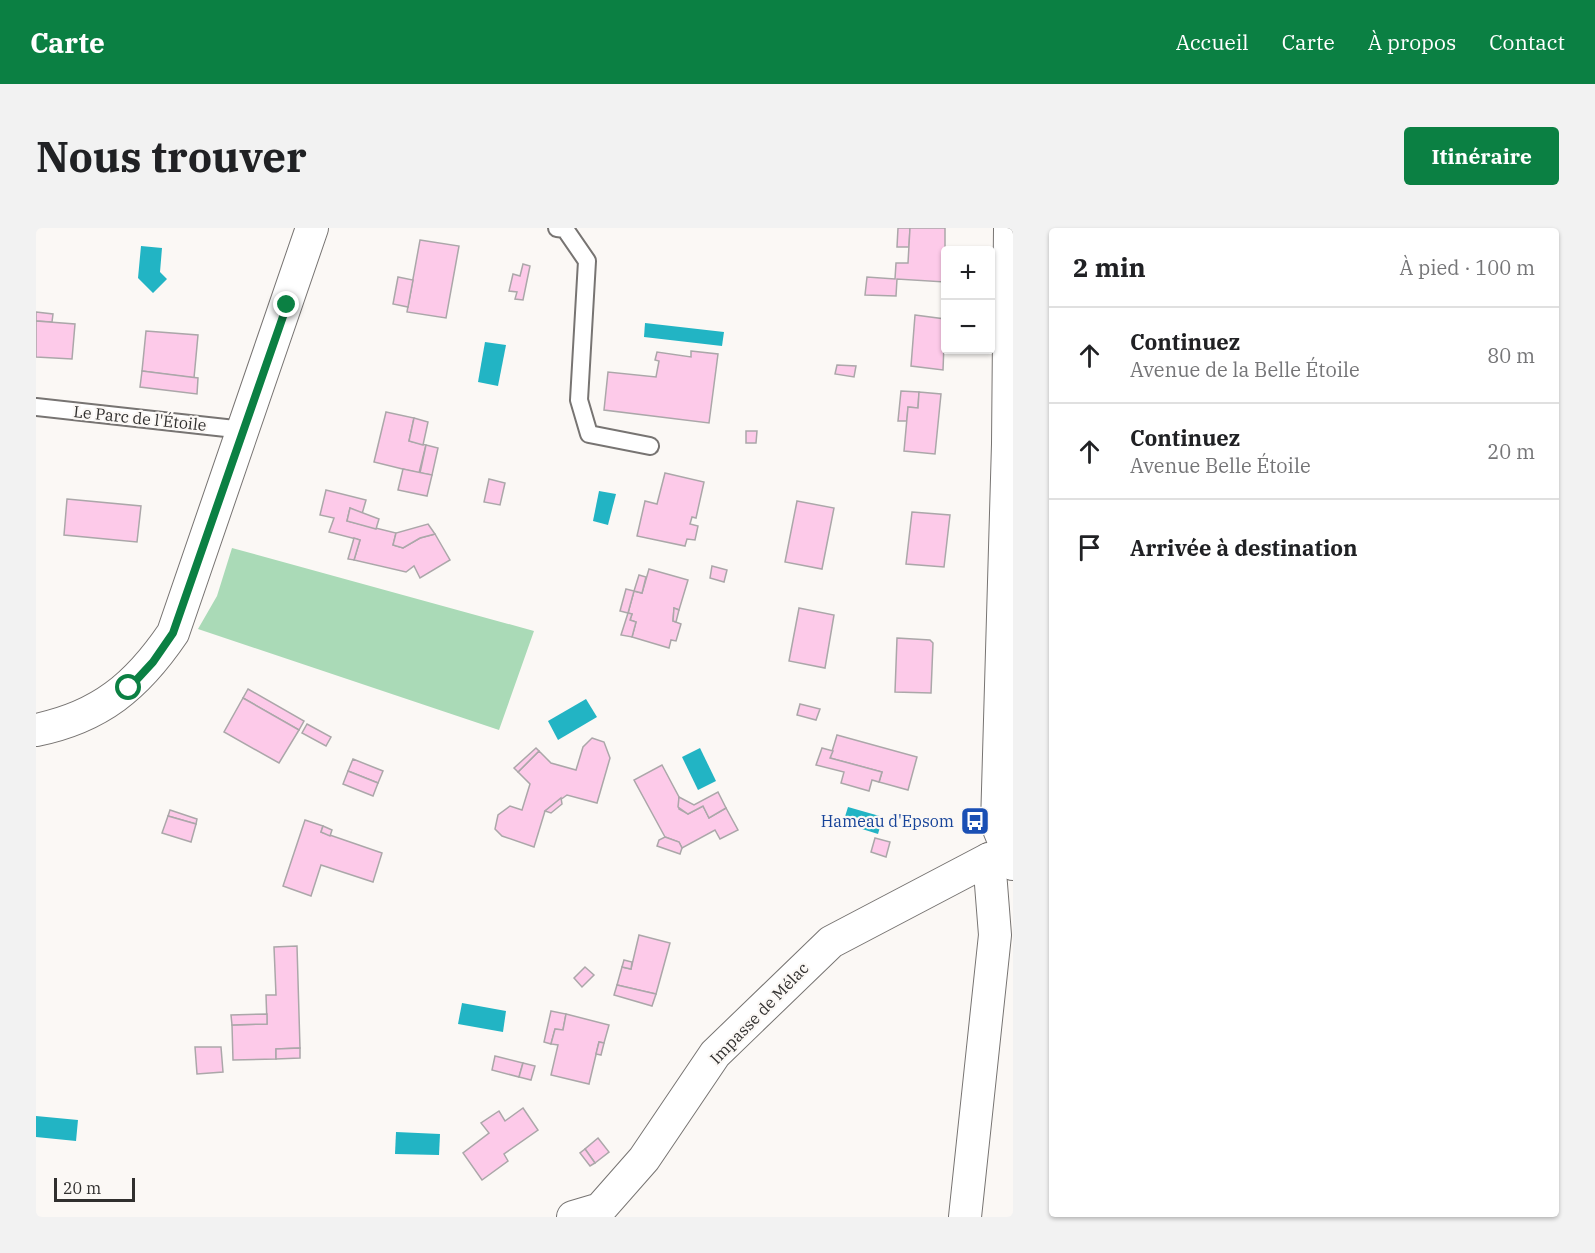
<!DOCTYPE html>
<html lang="fr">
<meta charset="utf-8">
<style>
body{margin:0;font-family:"IBM Plex Serif",serif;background:#f2f2f2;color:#202124}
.controls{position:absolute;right:18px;top:18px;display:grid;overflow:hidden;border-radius:6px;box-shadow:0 2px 4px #0004}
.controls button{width:54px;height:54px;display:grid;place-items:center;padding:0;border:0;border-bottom:2px solid #e0e0e0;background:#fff;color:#202124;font:30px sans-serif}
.scale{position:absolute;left:18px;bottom:15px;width:81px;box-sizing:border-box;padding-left:6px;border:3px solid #302f2e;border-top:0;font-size:16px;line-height:21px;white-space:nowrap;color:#302f2e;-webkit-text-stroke:4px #fbf8f5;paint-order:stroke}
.stop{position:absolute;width:18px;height:18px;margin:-14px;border:4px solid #0b8043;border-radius:50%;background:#fff}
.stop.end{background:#0b8043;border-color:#fff;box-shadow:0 2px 6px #0008}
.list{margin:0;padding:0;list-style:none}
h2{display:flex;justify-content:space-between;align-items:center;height:78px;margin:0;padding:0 24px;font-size:26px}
h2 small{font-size:20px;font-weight:400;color:#757577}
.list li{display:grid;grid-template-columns:39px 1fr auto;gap:18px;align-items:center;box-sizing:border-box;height:96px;padding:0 24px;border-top:2px solid #e0e0e0}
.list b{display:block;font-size:22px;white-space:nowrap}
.list p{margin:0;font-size:20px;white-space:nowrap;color:#757577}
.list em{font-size:20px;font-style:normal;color:#757577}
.icon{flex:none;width:33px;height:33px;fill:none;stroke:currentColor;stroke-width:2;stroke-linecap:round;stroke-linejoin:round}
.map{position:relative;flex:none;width:977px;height:989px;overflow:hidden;border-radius:6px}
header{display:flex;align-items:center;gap:36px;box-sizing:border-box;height:84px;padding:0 30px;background:#0b8043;color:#fff}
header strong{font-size:28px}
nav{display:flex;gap:33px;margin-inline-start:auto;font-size:21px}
.intro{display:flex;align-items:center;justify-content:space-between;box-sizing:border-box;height:144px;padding:0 36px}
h1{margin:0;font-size:42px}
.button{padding:15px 27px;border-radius:6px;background:#0b8043;color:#fff;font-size:21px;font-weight:700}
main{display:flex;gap:36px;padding:0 36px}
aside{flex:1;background:#fff;border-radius:6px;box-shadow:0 2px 4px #0004}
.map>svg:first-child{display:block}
.green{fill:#aadab7}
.water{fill:#22b4c4}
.building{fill:#fdcae9;stroke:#aba7a9;stroke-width:1.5}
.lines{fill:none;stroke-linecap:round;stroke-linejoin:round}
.service-casing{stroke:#777472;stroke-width:20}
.minor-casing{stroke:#777472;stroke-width:34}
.service{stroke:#fff;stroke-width:16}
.minor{stroke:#fff;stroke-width:32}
.route{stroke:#0b8043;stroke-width:8}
.labels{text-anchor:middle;stroke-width:4.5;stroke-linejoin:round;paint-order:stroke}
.street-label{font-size:16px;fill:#302f2e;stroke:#fbf8f5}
.transit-label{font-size:16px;fill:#164399;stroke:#fbf8f5;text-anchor:end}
</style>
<header>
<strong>Carte</strong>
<nav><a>Accueil</a><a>Carte</a><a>À propos</a><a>Contact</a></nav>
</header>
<div class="intro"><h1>Nous trouver</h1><a class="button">Itinéraire</a></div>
<main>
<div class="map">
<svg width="977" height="989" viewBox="0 0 977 989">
<rect width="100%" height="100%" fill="#fbf8f5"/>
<path class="green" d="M196,320L498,403L463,502L162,401L181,368Z"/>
<g class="water">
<path d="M105,18L126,20L124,44L131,51L117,65L102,50Z"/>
<path d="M609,95L688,104L686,118L608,109Z"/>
<path d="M449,114L470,117L462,158L442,154Z"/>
<path d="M563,263L580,266L572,297L557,293Z"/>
<path d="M550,471L561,489L522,512L512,493Z"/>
<path d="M664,520L680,553L662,562L646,529Z"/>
<path d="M812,579L847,589L842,606L807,595Z"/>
<path d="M426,775L470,783L467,804L422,796Z"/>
<path d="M0,888L42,892L40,913L0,909Z"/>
<path d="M360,904L404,906L403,927L359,926Z"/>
</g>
<g class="building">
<path d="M862,0H874L873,19H861Z"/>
<path d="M874,0H909V54L861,51L860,68L829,67L831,49L859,51L860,35H872Z"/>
<path d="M384,12L423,18L410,90L371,84Z"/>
<path d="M487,36L494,38L487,72L479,71L481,64L473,63L477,46L484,48Z"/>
<path d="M362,49L377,52L372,79L357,76Z"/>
<path d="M0,84L17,86L16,94L0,93Z"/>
<path d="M879,87L909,91L907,142L875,138Z"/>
<path d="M0,93L39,96L36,131L0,129Z"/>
<path d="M110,103L162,107L158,150L106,143Z"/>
<path d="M655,123L682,126L673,195L568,182L572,144L620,149L623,133L619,132L621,124L655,129Z"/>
<path d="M801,137L820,138L818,149L799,146Z"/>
<path d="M106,143L162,150L161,166L104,159Z"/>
<path d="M865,163L883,164L882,180L872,179L871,193H862Z"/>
<path d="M883,164L905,166L899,226L868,223L872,179L882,180Z"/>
<path d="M350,184L378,190L373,213L390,217L383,245L338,234Z"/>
<path d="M378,190L392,194L387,217L373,213Z"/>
<path d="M710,203H721L720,215H710Z"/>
<path d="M390,217L402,220L396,247L384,245Z"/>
<path d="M367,241L396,247L391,268L362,262Z"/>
<path d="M629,245L668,254L660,290L656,289L654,296L662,298L659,312L651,311L649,318L601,308L609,273L621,276Z"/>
<path d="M453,251L469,255L464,277L448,274Z"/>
<path d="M290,262L330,272L326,286L314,280L311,293L360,305L357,317L367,320L384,310L399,306L414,332L384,350L378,338L370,344L318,332L324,312L293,304L298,290L284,287Z"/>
<path d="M31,271L105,278L101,314L28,307Z"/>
<path d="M761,273L798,280L786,341L749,334Z"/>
<path d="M314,280L343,291L340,301L311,293Z"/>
<path d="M876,284L914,287L908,339L870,336Z"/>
<path d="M392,296L399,306L384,310L367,320L357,317L360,305Z"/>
<path d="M318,310L324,312L318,332L312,331Z"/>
<path d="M676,338L691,342L688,354L674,350Z"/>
<path d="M613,341L652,352L643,382L638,380L637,393L645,396L640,413L635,412L633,420L596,409L600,394L594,392L596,386L592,385L598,363L606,365Z"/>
<path d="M603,347L610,349L606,365L598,363Z"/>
<path d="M590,361L598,363L592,385L584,383Z"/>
<path d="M638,380L643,382L640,394L637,393Z"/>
<path d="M763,380L798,387L789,440L753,433Z"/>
<path d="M592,385L596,386L594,392L600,394L596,409L585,407Z"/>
<path d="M861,410L894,412L897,415L895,465L859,464Z"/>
<path d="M212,461L268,493L263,502L207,470Z"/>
<path d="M207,470L263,502L243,535L188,504Z"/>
<path d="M764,476L784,481L780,492L761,487Z"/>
<path d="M271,496L295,509L290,518L266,505Z"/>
<path d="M801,507L881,529L872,562L843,554L846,544L794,530Z"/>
<path d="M556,510L568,514L574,530L561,575L531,567L509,583L498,619L466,608L459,601L462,587L474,578L486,582L494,556L482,544L503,523L515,535L540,542L547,519Z"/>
<path d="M500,520L503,523L482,544L478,540Z"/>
<path d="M786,520L797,523L794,530L846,544L843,554L836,552L833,563L805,555L808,544L780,537Z"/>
<path d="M317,531L347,543L342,555L312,543Z"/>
<path d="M626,537L643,569V581L652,586L667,578L673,590L690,580L702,602L684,611L679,602L646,620L643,614L629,609L598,552Z"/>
<path d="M312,543L342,555L337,568L307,556Z"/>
<path d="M682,564L690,580L673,590L667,578L652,586L642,579L643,569L658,577Z"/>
<path d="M525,570L526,576L515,585L509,583Z"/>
<path d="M134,582L161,591L160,596L132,588Z"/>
<path d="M132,588L160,596L155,614L126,605Z"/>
<path d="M269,592L287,598L285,604L346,625L337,654L285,637L275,668L247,658Z"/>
<path d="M287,598L296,602L294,608L285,604Z"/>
<path d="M629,609L643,614L646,620L644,626L621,618L623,612Z"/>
<path d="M839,610L854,614L850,629L835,624Z"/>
<path d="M603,707L634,715L620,766L581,757L586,739L595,741Z"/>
<path d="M261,718L264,820L240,821V831L197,832L196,797L231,796L230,767H240L238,719Z"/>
<path d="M588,732L596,734L595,741L586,739Z"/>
<path d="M549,739L558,747L546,759L538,750Z"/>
<path d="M581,757L620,766L616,778L578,767Z"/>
<path d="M515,783L530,786L527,802L519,801L515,816L508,814Z"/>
<path d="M231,786V796L196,797L195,787Z"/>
<path d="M530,786L573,797L568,815L563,814L553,856L515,847L522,817L515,816L519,801L527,802Z"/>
<path d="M563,814L568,815L565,827L560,826Z"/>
<path d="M159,819H185L187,844L161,846Z"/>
<path d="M264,820V830L240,831V821Z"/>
<path d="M459,828L487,835L483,849L456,842Z"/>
<path d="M487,835L499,838L495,852L483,849Z"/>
<path d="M487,880L502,902L468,926L472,933L446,952L427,925L453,905L445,895L463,883L469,893Z"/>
<path d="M562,910L573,924L559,935L549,921Z"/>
<path d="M549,921L559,935L554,938L544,925Z"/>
</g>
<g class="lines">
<g class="service-casing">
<g id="service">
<path d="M521,0L529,1L551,33L543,172L553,206L614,218"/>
<path d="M0,179L208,202"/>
</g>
</g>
<g class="minor-casing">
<g id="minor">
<path d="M974,0L972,216L961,596L977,636"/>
<path d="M0,502C64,489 101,458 137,405L276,0"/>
<path d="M537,989L564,981L608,931L679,826L795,714L953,631"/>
<path d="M929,989L959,707L953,631L971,627"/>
</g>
</g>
<use href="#service" class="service"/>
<use href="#minor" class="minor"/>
</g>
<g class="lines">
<path class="route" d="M93,460L117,434L137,405L251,77"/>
</g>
<defs>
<g id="bus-square" transform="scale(1.5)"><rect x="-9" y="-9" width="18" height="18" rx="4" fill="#1a4fb4" stroke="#fbf8f5"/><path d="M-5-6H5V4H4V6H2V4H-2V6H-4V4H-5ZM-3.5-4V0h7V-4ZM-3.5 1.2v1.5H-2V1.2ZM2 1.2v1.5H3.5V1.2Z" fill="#fff"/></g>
</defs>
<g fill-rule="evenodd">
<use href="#bus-square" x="939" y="593"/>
</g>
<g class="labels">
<g class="street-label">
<text transform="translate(104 190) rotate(6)" y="6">Le Parc de l'Étoile</text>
<text transform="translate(723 785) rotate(-46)" y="6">Impasse de Mélac</text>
</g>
<g class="transit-label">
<text x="918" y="599">Hameau d'Epsom</text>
</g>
</g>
</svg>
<div class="controls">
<button>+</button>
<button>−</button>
</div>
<div class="scale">20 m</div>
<div class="stop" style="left:93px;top:460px"></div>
<div class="stop end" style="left:251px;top:77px"></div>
</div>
<aside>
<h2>2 min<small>À pied · 100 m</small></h2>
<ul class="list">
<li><svg class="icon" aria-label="ahead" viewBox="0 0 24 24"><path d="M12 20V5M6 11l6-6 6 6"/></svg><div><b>Continuez</b><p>Avenue de la Belle Étoile</p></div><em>80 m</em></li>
<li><svg class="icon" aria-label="ahead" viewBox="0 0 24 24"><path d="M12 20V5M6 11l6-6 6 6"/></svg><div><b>Continuez</b><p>Avenue Belle Étoile</p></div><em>20 m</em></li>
<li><svg class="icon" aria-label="arrive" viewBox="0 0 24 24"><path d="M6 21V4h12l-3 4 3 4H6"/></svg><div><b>Arrivée à destination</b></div></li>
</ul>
</aside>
</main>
